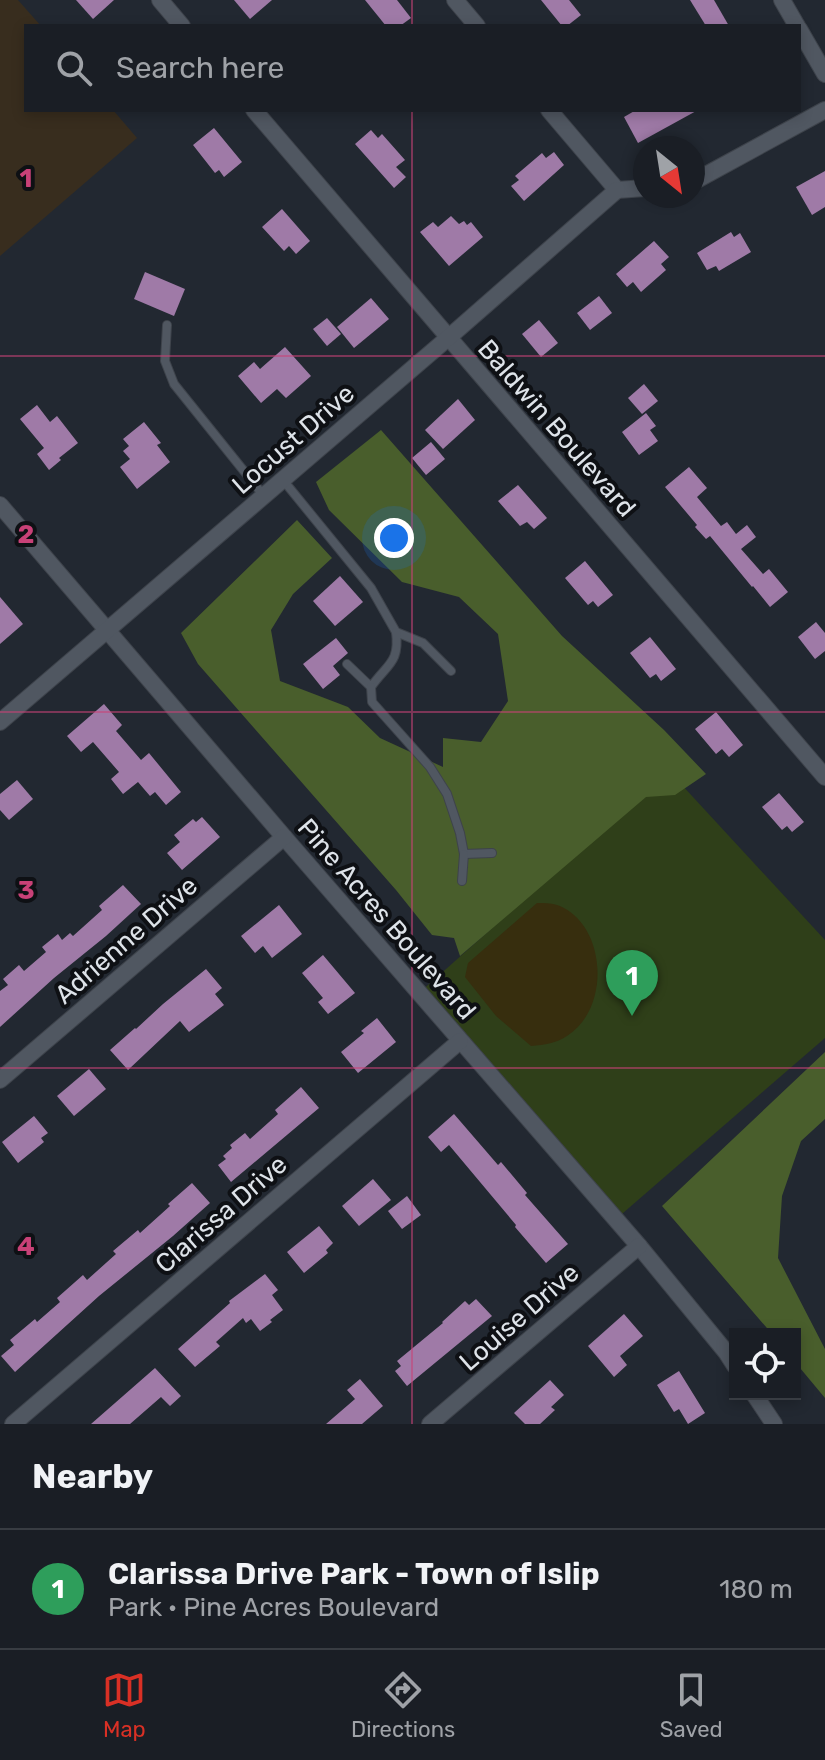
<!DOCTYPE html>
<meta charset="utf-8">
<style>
body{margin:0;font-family:Rubik,sans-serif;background:#272b32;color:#f1f3f6}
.controls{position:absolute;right:24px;bottom:24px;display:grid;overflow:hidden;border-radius:0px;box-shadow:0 4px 12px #0003}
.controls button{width:72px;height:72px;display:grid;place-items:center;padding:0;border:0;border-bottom:2px solid #383c42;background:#1a1e25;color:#f1f3f6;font:40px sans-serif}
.compass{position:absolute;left:633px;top:136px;width:72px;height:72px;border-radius:50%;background:#1a1e25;box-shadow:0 4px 12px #0003;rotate:150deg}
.you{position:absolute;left:394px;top:538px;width:28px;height:28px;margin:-20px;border:6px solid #fff;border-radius:50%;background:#1a73e8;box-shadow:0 0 0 12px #1a73e833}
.badge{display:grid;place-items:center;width:52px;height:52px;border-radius:50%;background:#d93025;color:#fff;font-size:26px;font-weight:700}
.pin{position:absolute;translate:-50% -66px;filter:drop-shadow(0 2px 4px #0008)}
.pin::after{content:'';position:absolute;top:42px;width:28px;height:24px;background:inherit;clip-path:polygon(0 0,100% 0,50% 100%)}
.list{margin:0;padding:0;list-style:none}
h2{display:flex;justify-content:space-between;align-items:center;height:104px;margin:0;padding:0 32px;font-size:34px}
h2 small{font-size:26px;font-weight:400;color:#9fa2a7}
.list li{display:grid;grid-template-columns:52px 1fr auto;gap:24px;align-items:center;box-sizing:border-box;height:120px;padding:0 32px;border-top:2px solid #383c42}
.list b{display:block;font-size:30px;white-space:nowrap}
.list p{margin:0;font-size:26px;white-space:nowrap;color:#9fa2a7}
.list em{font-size:26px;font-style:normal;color:#9fa2a7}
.icon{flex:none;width:44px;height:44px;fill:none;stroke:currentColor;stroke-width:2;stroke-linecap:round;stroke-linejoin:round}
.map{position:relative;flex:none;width:825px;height:1424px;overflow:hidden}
.search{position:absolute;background:#1a1e25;box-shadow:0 4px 12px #0003;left:24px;right:24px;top:24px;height:88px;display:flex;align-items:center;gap:20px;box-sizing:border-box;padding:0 28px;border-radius:0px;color:#9fa2a7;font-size:30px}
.sheet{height:224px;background:#1a1e25}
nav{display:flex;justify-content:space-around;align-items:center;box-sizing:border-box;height:112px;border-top:2px solid #383c42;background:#1a1e25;font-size:22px;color:#9fa2a7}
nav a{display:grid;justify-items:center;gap:4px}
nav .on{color:#d93025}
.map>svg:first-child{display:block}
.education{fill:#382d1e}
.green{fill:#2f3f19}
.forest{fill:#495e2c}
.sand{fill:#372e0e}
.building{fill:#9f7aa7}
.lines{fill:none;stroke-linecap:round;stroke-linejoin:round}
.lane-casing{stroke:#3e434b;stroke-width:10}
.street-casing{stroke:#3e434b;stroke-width:18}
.lane{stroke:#505761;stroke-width:8}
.street{stroke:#505761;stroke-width:16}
.grid{fill:none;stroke:#c84177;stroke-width:2;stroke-opacity:0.55}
.labels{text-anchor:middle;stroke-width:8;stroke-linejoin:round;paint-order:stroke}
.street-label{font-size:26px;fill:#dee3e9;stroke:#0e1014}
.grid-label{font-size:26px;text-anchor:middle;font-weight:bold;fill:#c84177;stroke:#0e1014;stroke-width:8;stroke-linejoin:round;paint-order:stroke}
</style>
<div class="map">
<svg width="825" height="1424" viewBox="0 0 825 1424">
<rect width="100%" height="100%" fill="#222831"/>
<path class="education" d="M0,0H18L41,26H26V110H113L137,138L0,256Z"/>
<path class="green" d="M669,771L825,940V1038L615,1220L419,993Z"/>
<g class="forest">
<path d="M381,430L562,636L664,730L706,774L675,795L646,797L460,956L454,938L432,935L396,890L198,664L181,633L297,520L332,558L293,594L271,630L280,681L348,707L380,738L443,767V738L481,742L508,701L498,634L459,597L402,582L329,510L316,482Z"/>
<path d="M825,1052V1119L801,1141L782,1196L778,1258L825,1349V1398L795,1362V1334H772L662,1206Z"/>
</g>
<path class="sand" d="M537,903C545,903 555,903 562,907C607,929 610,1009 567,1036C556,1043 545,1045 531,1046L496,1016L465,977L468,963Z"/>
<g class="building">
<path d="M76,0H114L93,19Z"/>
<path d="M234,0H272L250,19Z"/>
<path d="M365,0H397L411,18L400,26H386Z"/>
<path d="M541,0H569L581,15L567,26H562Z"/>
<path d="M690,0H714L729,26H706Z"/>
<path d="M636,110H698L638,143L624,117Z"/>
<path d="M214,128L242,162L224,177L219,170L215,173L193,145Z"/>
<path d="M371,130L378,138L382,134L405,160L396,167L406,177L394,188L355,144Z"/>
<path d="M554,152L564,165L524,201L511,186L519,180L515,176L542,153L546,158Z"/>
<path d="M825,171V207L812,215L796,187Z"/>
<path d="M282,209L310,241L296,254L289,246L284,251L262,227Z"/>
<path d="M451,216L459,224L464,221L467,225L471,222L483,237L449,266L420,232L433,222L438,227Z"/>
<path d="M731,232L734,237L740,233L751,252L719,271L716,266L707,270L697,253Z"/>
<path d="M654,241L669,257L661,264L666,270L641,292L633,282L627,287L616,274Z"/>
<path d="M145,272L185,289L174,316L134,299Z"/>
<path d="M599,296L612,313L590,330L577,313Z"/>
<path d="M371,298L389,319L354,348L337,327Z"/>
<path d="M327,318L341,334L327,346L313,329Z"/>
<path d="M539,320L558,343L541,357L522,334Z"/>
<path d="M285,347L311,376L286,398L277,389L261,403L238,376L254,362L260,369Z"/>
<path d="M644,384L658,401L642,414L628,398Z"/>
<path d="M458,399L475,420L443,449L425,430Z"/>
<path d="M37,405L50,422L57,416L78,443L59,458L61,460L49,470L37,454L44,448L20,419Z"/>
<path d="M646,413L656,426L650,430L658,441L639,455L622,432Z"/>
<path d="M144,422L161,443L157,445L170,462L137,489L120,467L130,459L123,451L129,446L123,439Z"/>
<path d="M431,442L445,459L426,475L412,458Z"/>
<path d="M689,467L707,488L697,497L721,526L727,522L736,534L747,525L756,537L741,549L763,574L769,569L788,592L770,607L753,586L752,587L710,536L706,539L695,527L697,525L665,487Z"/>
<path d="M518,485L547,518L534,529L527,522L520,526L498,501Z"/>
<path d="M585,561L613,595L598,607L593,601L588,605L565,578Z"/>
<path d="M340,576L363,602L335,626L313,601Z"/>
<path d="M0,597L23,624L0,644Z"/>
<path d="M816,622L825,633V651L815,659L798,637Z"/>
<path d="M650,637L676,669L661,681L656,674L650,678L630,653Z"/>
<path d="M336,638L348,653L333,666L340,675L323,689L303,664Z"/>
<path d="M104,704L122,725L116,731L141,760L149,753L181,792L166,805L155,792L150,796L138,782L123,794L111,779L119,772L93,742L81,752L67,736Z"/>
<path d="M716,712L743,745L729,757L722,749L716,754L695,729Z"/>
<path d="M17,780L33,799L9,820L0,810V794Z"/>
<path d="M779,793L804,822L792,832L787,826L782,830L762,807Z"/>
<path d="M202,817L220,837L182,870L167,853L180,842L174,835L193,819L196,822Z"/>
<path d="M123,885L141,904L106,936L54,978L0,1027V991L8,985L3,979L19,965L24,971L46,952L42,947L58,934L62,940L70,933L73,936L102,910L99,906Z"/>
<path d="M279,905L302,934L272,958L263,946L255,953L241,936Z"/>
<path d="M323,955L355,993L328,1014L318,1002L323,998L302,973Z"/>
<path d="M206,969L222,988L215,994L224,1005L189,1032L180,1021L128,1070L110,1050L135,1028L136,1029L163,1004Z"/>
<path d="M377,1018L396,1042L358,1073L341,1052L364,1033L361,1031Z"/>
<path d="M89,1069L106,1089L74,1116L57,1096Z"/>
<path d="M301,1087L319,1108L231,1182L218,1165L226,1159L223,1156L232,1148L230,1145L245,1133L250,1139L278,1114L275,1110Z"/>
<path d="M454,1114L498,1165L501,1162L527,1193L525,1195L568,1244L546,1263L515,1227L516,1225L449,1145L441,1152L428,1137Z"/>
<path d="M34,1116L48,1133L41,1138L44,1142L18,1163L2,1142Z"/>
<path d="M373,1179L391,1200L359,1226L342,1206Z"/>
<path d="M192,1183L210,1203L173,1236L99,1296L15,1372L1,1356L14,1345L10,1340L35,1319L37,1322L60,1302L57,1298L83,1275L87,1280L116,1254L113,1251L138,1230L140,1233L170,1206L168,1204Z"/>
<path d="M407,1196L421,1215L402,1229L388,1211Z"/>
<path d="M319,1226L333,1243L326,1250L328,1253L304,1273L287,1252Z"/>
<path d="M265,1274L278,1290L272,1295L283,1310L270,1320L272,1322L260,1331L251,1319L246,1323L243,1318L216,1342L220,1346L195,1367L178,1349L230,1303L229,1301Z"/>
<path d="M476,1299L492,1316L407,1386L395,1371L401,1366L397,1361L443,1323L442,1322L465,1301L469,1305Z"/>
<path d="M624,1314L643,1336L620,1356L627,1365L614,1377L588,1346Z"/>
<path d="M155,1368L181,1396L170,1406L161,1397L130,1424H91Z"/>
<path d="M679,1371L705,1413L688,1424L679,1409L674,1412L657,1385Z"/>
<path d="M360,1379L383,1406L362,1424H326L355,1399L347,1390Z"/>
<path d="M550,1380L564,1395L551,1407L555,1410L540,1424H525L514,1413Z"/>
</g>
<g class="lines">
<g class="lane-casing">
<g id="lane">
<path d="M167,325L165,361L174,384L264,496"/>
<path d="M283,480L371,588L396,632L423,643L451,671"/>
<path d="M347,664L371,687C387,664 400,663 396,632"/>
<path d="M371,687L372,702L430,767L447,794L460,833L464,854L492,853"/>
<path d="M462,881L464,854"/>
</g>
</g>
<g class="street-casing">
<g id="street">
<path d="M160,0L182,26"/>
<path d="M455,0L477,26"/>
<path d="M782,0L797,26"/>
<path d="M799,29L825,74"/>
<path d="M254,110L825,777"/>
<path d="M549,110L617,190L645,188"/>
<path d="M693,182L825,110"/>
<path d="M0,505L284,837L639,1246L726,1352L735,1366"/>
<path d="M0,722L448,338L617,190"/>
<path d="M0,1080L284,837"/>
<path d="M754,1394L774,1424"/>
<path d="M13,1424L460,1041"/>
<path d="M430,1424L639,1246"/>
</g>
</g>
<use href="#lane" class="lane"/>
<use href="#street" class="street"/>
</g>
<path class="grid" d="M412,0V26M412,110V1424M0,356H825M0,712H825M0,1068H825"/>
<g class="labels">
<g class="street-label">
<text transform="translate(557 428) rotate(49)" y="9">Baldwin Boulevard</text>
<text transform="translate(293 439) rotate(-41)" y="9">Locust Drive</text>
<text transform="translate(387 919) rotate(49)" y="9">Pine Acres Boulevard</text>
<text transform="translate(126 940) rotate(-41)" y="9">Adrienne Drive</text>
<text transform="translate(221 1214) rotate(-41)" y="9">Clarissa Drive</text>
<text transform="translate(519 1317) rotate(-41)" y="9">Louise Drive</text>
</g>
</g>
<g class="grid-label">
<text x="26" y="187">1</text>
<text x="26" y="543">2</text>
<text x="26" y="899">3</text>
<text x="26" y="1255">4</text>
</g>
</svg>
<div class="controls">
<button><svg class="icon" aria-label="locate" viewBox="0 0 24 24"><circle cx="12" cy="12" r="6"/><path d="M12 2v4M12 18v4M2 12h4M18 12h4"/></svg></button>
</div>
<svg class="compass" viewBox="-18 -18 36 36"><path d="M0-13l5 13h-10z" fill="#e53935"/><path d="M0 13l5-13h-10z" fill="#9fa2a7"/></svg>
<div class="you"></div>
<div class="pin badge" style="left:632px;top:1016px;background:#2e9e5b">1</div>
<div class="search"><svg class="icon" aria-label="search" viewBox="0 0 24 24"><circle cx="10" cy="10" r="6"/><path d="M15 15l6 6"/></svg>Search here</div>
</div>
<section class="sheet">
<h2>Nearby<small></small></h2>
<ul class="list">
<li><span class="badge" style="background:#2e9e5b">1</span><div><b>Clarissa Drive Park - Town of Islip</b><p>Park · Pine Acres Boulevard</p></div><em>180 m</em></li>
</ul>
</section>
<nav>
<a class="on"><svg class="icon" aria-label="map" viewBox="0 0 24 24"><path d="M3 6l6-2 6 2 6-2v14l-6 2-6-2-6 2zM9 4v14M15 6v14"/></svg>Map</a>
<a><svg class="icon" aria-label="directions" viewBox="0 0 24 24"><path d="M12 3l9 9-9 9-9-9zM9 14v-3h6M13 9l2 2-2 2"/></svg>Directions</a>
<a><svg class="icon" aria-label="saved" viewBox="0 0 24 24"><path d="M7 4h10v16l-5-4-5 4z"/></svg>Saved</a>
</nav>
